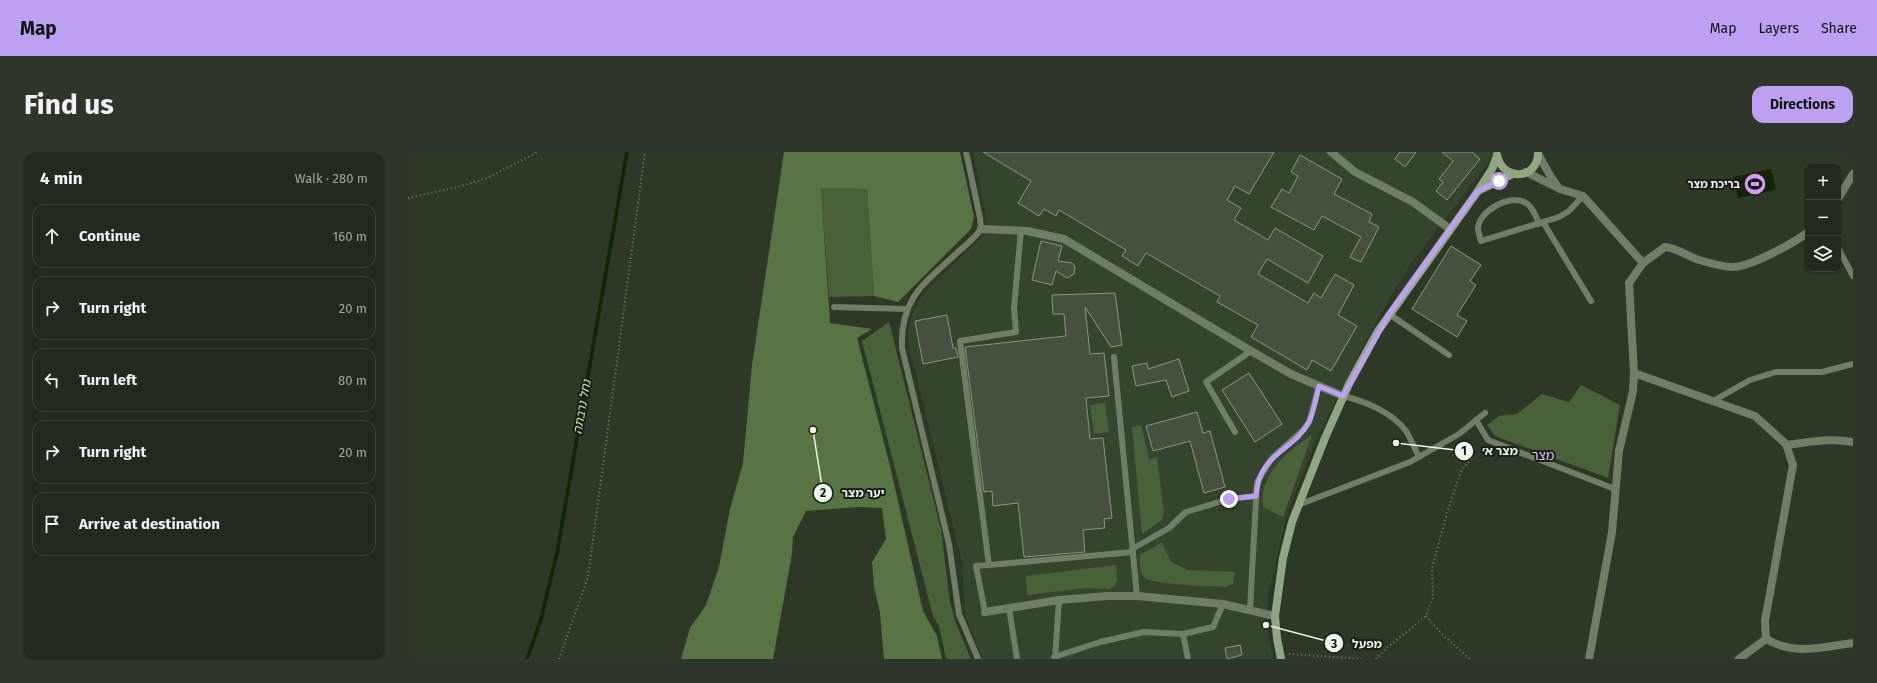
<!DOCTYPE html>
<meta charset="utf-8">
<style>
body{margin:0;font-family:"Fira Sans","Noto Sans Hebrew",sans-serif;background:#2e362a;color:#f1f3f6}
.controls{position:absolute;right:12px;top:12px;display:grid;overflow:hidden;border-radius:8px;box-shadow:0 1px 3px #0004}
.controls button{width:36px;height:36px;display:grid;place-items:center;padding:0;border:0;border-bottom:1px solid #3f463b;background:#222a1d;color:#f1f3f6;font:20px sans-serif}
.stop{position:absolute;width:12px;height:12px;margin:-9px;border:3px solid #bca0f2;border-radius:50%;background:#fff}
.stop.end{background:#bca0f2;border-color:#fff;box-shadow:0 1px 4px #0008}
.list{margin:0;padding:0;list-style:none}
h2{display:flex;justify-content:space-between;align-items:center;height:52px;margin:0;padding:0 16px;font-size:17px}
h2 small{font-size:13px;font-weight:400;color:#a2a7a4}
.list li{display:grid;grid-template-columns:26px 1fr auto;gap:12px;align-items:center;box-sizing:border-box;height:64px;margin:0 8px 8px;padding:0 8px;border:1px solid #3f463b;border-radius:12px}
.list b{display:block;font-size:15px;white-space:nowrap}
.list em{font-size:13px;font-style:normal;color:#a2a7a4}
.icon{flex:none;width:22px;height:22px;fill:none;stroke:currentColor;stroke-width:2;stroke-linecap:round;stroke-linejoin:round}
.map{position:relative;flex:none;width:1445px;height:507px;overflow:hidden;border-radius:12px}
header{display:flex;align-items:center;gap:24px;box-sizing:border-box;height:56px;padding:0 20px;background:#bca0f2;color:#111}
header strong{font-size:19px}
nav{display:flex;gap:22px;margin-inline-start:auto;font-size:14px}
.intro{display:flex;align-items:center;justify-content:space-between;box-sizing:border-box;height:96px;padding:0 24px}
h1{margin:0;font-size:28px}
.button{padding:10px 18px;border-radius:12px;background:#bca0f2;color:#111;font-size:14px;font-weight:700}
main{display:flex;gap:24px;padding:0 24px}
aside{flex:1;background:#222a1d;border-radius:12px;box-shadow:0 1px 3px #0004}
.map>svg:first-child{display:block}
.built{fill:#35442c}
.green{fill:#486138}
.forest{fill:#567543}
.water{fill:#112502}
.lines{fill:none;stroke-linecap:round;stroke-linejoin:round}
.stream{stroke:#112502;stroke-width:3.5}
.building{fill:#45513e;stroke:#899681}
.path{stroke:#768071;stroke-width:2;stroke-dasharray:1 3;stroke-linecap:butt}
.lane{stroke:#707e68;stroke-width:6}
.street{stroke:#707e68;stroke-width:8}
.secondary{stroke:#91a784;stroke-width:8}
.route{stroke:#bca0f2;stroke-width:5}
.labels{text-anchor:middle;stroke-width:4;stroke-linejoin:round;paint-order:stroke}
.poi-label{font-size:11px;font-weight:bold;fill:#eef5ea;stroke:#191e16;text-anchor:end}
.water-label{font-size:12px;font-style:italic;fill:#c5f4a8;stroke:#191e16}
.quarter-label{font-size:13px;fill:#e6c4f8;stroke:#191e16}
.leader{fill:none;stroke:#eef5ea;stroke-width:1.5}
.callout-dot{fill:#eef5ea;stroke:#191e16;stroke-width:1.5}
.mark-label{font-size:12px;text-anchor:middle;font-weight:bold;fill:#111}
.callout-label{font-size:12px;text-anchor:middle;font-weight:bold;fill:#eef5ea;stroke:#191e16;stroke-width:4;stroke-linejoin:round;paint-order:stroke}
</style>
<header>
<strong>Map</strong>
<nav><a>Map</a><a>Layers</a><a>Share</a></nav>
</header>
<div class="intro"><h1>Find us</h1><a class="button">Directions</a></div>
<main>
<aside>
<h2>4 min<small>Walk · 280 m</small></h2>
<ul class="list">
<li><svg class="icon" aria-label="ahead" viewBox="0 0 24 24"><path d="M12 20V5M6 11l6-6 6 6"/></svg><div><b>Continue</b></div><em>160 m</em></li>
<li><svg class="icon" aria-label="right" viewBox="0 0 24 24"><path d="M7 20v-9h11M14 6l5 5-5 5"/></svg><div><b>Turn right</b></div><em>20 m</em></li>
<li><svg class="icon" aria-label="left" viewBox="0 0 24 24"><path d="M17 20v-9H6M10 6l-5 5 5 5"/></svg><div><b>Turn left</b></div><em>80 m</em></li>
<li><svg class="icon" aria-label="right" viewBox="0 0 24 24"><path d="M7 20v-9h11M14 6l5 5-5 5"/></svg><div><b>Turn right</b></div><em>20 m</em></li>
<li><svg class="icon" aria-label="arrive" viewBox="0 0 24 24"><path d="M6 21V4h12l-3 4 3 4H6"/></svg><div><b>Arrive at destination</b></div></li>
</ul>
</aside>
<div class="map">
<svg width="1445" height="507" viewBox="0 0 1445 507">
<rect width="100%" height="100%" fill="#2d3827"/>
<path class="built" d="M565,0H1086L1080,11L1001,114L968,170L908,288L879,362L860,444V482L865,507H574L557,463L554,410L502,199L500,178L504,162L516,141L575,84L579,70Z"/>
<g class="green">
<path d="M413,36L459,37L466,144L421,145Z"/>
<path d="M481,170L533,377L542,450L547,469L563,507H538L531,474L525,464L454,189Z"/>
<path d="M1173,233L1212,253L1200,326L1087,284L1079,273L1091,264L1109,262L1134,242L1161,250Z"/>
<path d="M697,251L701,280L686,282L682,253Z"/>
<path d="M733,273L741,307L749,305L756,361L754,368L734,382L724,275Z"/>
<path d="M904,283L875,365L855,355C855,349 854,340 857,333C865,311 885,295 904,283Z"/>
<path d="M754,390L763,410L780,418L827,420L825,432L817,435C803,434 746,433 737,426C731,421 732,410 732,403Z"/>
<path d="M708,413L709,429L706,435L700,437L678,436L619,443L618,424Z"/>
</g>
<path class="forest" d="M376,0H552L566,65L563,77L490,150L466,144L459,37L413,36L422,171L464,177L449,186L482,314L515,459L529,484L534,507H476L472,461L466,434L464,410L478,387L474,356L450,355L398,359L385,385L384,402L365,507H273L282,476L298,453L311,415L322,357L335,311L344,213Z"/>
<path class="water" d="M1363,17L1368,38L1330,46L1325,25Z"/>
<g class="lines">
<path class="stream" d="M119,507L133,467L149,401L219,0"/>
</g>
<g class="building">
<path d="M575,0H866L841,42L827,34L819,48L833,56L826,68L860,88L867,76L915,104L900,131L859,107L850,122L900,151L906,141L913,146L927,122L946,133L930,163L949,174L923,219L904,208L899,218L843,185L850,173L809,150L812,144L738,101L730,114L714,104L718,98L651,58L648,64L636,57L631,64L610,51L623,29Z"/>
<path d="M992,0H1008L997,15L987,7Z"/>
<path d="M1034,0H1064L1072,7L1039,48L1028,39L1035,30L1031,27L1045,9Z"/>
<path d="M892,3L934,27L926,42L964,62L961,70L971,75L953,110L942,105L953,85L914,64L906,78L863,55L874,37L881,41L890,24L883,20Z"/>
<path d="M633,89L654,94L650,109L664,111L667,115L666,122L659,126L648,119L644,133L624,128Z"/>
<path d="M1043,94L1073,113L1062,129L1068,133L1049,163L1059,169L1049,185L1004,157Z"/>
<path d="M707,141L714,193L703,195L677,155L682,202L696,201L701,244L678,246L682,287L695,286L704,366L696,367L697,376L675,378L677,400L616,405L610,351L585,354L584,339L576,340L557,195L658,184L656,162H645L644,143Z"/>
<path d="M539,163L545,196H548L550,205L515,212L507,169Z"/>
<path d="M771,207L781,239L764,245L758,228L728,234L724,214L739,211L740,217Z"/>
<path d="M841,221L874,272L847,290L814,238Z"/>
<path d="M789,260L795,281L802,279L817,335L796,341L782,289L745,299L738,274Z"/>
<path d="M832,493L834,503L819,507L817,496Z"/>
</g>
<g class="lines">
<g class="path">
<path d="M0,46L50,35L79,26L130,0"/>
<path d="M1018,464L1035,483L1062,507"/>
<path d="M881,502L955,507"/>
<path d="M151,507L180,425L237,0"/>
<path d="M968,507L981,494L1018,464L1025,446L1024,416L1039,361L1053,319L1064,306L1055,289"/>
</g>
<g class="lane">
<path d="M558,0L572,66L573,77C567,86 559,92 551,99C517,131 492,145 494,196L541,392L551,462L570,507"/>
<path d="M1135,70L1183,149"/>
<path d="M1131,72C1128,65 1125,55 1118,51C1103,41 1070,59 1070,77C1070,80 1072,85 1073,89L1151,65L1161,59L1175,44"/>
<path d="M1430,96L1445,124"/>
<path d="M426,155L498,157"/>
<path d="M981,162L1041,203"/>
<path d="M706,205L729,444"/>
<path d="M935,244C957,249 985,261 998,279C1003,287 1007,297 1011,305"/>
<path d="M1305,249L1342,228L1368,220H1414L1445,212"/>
<path d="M1068,268L1080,288L1207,337"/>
<path d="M827,280L798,230L843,199"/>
<path d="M890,353L1002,310L1051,282L1077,261"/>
<path d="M724,397L761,376L778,360L821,347L848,344"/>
<path d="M581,413L725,400"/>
<path d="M601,456L609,507"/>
<path d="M842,457L849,330L864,306L894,279L901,270L911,234"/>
<path d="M577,460L568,414L581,413L552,189L608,180L606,156L613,78"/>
<path d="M775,482L780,507"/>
<path d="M646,505L692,490L736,480L775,482L805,475L815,452"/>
<path d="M647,507L651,448"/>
</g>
<g class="street">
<path d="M923,0L947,20L1005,50L1042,77"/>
<path d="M1130,2L1143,25L1150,35"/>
<path d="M1118,20L1152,37L1175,44L1235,111L1257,95C1269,96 1279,104 1291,108C1302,111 1314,115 1325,115C1342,115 1386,91 1400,80"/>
<path d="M1430,47L1445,22"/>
<path d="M573,77L619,79L656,87L843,199L883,222L935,244"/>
<path d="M1226,221L1347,264L1378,292L1385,313L1357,469L1358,487"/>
<path d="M1379,293C1401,290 1423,286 1445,290"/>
<path d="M577,460L651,448L699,444H729L815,452L867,464"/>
<path d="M1181,507L1204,380L1211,299L1225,239L1226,221L1221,131L1235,111"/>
<path d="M1331,507L1358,487C1388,504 1413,495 1445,491"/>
</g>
<g class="secondary">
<path d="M1089,3C1095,31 1131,27 1130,0"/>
<path d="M1070,39L1105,22"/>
<path d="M873,507L869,486L867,464L875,406L884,370L917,286L941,232L970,179L1070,39L1084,17L1089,4"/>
</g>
</g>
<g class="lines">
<path class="route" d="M821,347L848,344C851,300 885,300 901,270C906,260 908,245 911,234L935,244L981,162L1042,77L1070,39L1091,29"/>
</g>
<defs>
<g id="stadium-disc" transform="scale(1.15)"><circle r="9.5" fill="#d99af7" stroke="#191e16"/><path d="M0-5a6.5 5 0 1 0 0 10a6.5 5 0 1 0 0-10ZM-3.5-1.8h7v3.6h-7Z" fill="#111"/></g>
</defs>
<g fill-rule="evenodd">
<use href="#stadium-disc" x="1347" y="32"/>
</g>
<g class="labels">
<g class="poi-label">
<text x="1332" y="36">בריכת מצר</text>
</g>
<g class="water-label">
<text transform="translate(174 255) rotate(-80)" y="4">נחל נרבתה</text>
</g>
<g class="quarter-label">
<text x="1135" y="308">מצר</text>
</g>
</g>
<path class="leader" d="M988 291L1056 299M405 278L415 341M858 473L926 491"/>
<g class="callout-dot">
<circle cx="988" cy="291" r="4"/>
<circle cx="405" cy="278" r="4"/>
<circle cx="858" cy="473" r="4"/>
<circle cx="1056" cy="299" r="10"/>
<circle cx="415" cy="341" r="10"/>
<circle cx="926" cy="491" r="10"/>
</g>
<g class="mark-label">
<text x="1056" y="303">1</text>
<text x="415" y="345">2</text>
<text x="926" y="496">3</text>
</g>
<g class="callout-label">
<text x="1092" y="303">מצר א׳</text>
<text x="455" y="345">יער מצר</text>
<text x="959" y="496">מפעל</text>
</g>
</svg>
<div class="controls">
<button>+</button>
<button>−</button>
<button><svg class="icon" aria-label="layers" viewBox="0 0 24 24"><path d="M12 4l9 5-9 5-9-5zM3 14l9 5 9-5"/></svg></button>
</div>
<div class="stop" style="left:1091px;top:29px"></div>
<div class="stop end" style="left:821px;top:347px"></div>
</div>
</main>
